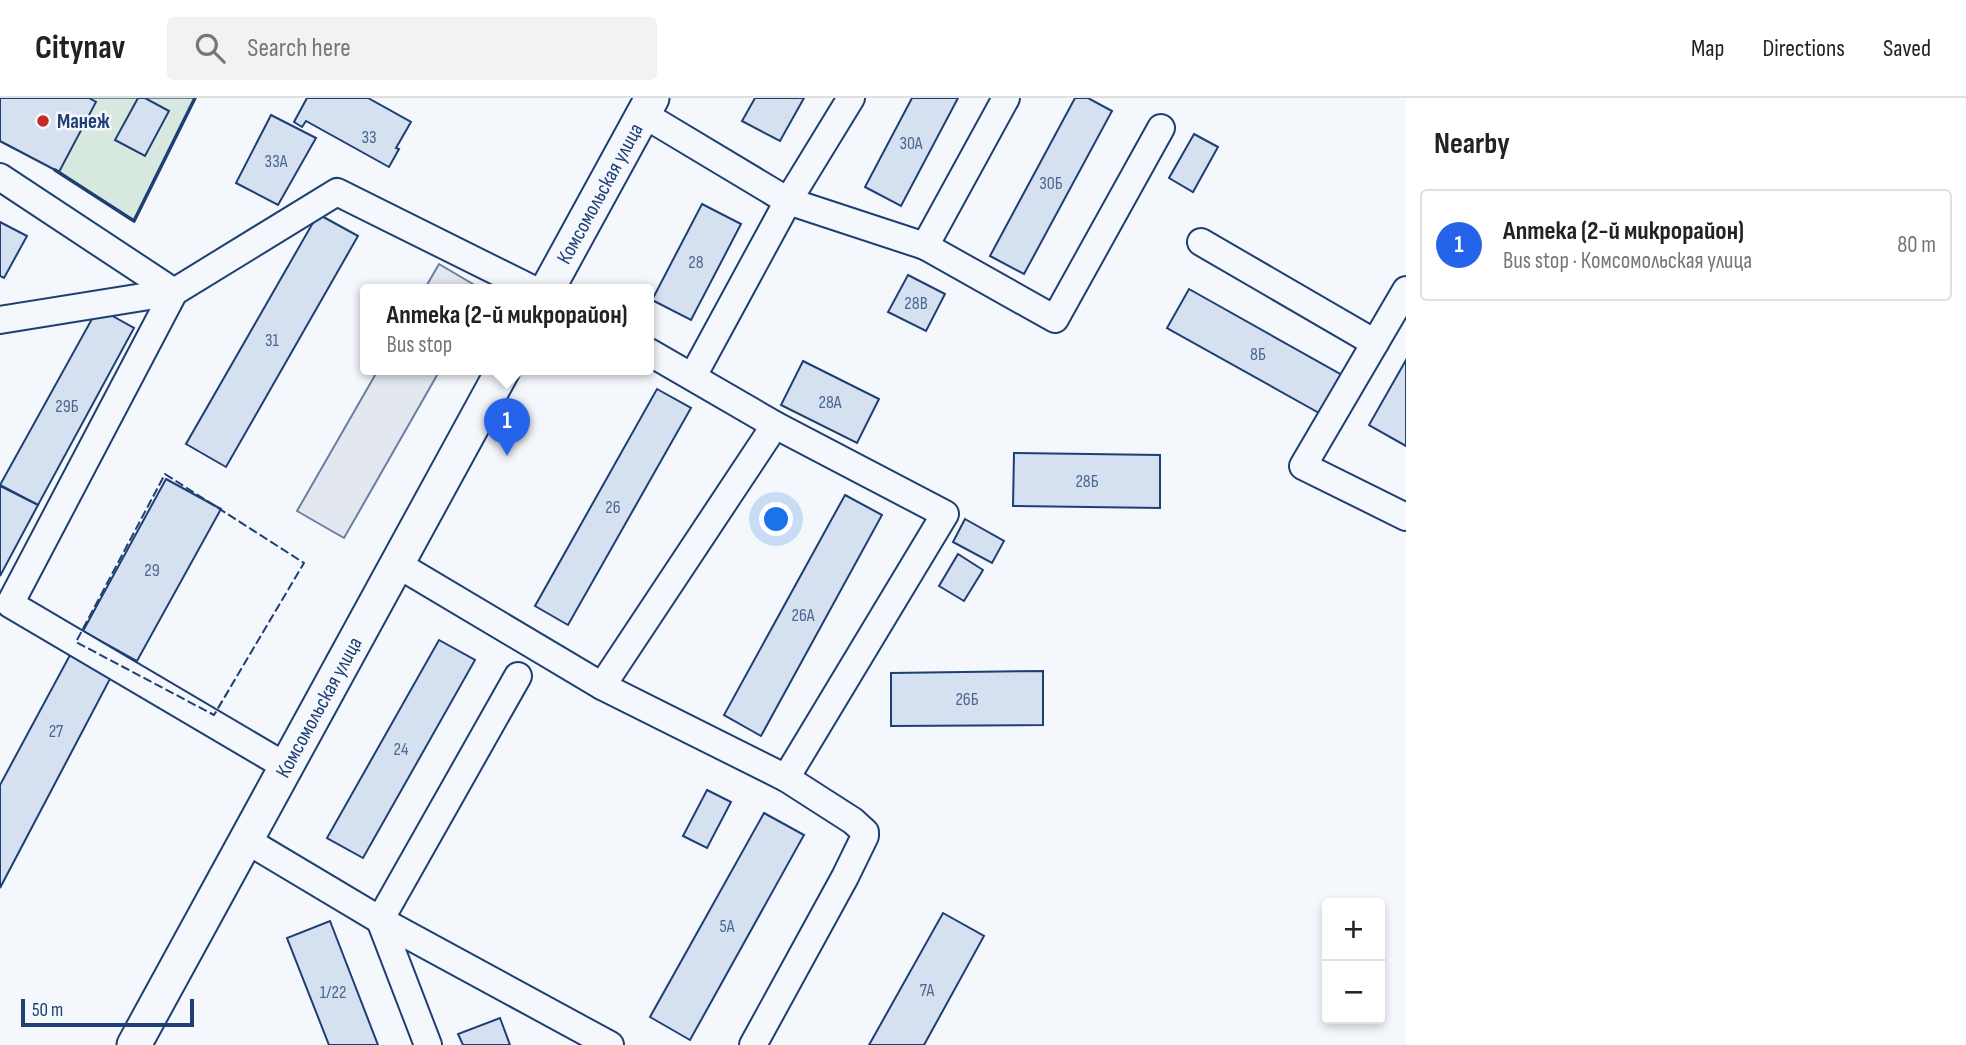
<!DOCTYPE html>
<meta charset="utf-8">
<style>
body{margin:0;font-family:"Sofia Sans Condensed",sans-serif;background:#f2f2f2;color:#222}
.controls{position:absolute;right:21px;bottom:21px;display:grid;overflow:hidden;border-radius:7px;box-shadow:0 4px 10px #0003}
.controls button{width:63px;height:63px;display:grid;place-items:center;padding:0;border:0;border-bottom:2px solid #e0e0e0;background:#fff;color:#222;font:35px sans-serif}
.scale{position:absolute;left:21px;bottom:18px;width:173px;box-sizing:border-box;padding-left:7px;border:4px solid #1d3f73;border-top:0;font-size:19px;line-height:24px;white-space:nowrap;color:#1d3f73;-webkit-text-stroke:5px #f4f7fb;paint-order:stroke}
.you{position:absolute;left:777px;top:422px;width:24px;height:24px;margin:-18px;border:5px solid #fff;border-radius:50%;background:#1a73e8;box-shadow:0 0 0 10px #1a73e833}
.badge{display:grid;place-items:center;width:46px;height:46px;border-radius:50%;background:#2563eb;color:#fff;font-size:23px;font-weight:700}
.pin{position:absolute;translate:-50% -58px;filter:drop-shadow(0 2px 4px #0008)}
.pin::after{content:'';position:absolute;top:37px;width:24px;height:21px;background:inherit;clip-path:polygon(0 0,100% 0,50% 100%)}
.popup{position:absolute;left:360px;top:186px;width:294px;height:91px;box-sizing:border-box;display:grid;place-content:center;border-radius:7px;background:#fff;filter:drop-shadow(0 2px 5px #0005);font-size:23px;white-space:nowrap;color:#767676}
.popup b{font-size:26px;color:#222}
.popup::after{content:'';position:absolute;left:50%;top:100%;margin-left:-14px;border:14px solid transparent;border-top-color:#fff}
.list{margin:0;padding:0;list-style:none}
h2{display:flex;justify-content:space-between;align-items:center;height:91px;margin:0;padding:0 28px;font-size:30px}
h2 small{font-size:23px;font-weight:400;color:#767676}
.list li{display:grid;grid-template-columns:46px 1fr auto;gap:21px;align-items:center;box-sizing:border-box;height:112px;margin:0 14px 14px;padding:0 14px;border:2px solid #e0e0e0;border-radius:7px}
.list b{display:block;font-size:26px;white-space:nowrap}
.list p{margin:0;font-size:23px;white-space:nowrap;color:#767676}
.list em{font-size:23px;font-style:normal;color:#767676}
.icon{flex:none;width:38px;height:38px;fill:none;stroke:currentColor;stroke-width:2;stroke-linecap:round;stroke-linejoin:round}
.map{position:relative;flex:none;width:1406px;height:947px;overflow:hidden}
header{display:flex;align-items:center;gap:42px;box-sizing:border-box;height:98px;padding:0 35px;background:#fff;border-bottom:2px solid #e0e0e0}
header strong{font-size:33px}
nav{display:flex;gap:38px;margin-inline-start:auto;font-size:24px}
.search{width:490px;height:63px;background:#f2f2f2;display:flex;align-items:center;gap:18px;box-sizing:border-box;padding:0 24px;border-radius:7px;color:#767676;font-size:26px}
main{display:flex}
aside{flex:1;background:#fff}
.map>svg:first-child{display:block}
.green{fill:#d7e8df;stroke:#687fa3;stroke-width:2}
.parking{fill:#e3e8f0;stroke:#687fa3;stroke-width:2}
.building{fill:#d5e0f0;stroke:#1d3f73;stroke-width:2}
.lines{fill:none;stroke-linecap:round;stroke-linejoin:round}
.minor-casing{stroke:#1d3f73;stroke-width:30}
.major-casing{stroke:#1d3f73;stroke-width:37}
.minor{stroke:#f4f7fb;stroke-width:26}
.major{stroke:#f4f7fb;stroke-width:33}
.fence{stroke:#1d3f73;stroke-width:2;stroke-dasharray:9 3.5;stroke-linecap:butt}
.wall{stroke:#1d3f73;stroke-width:3.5}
.poi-dot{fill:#c62828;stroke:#f4f7fb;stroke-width:2.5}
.labels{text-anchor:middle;stroke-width:5;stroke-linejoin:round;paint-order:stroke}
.number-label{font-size:18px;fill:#4b6792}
.poi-label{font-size:21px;font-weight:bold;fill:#1d3f73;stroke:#f4f7fb;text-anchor:start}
.street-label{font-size:21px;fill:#1d3f73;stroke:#f4f7fb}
</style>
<header>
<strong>Citynav</strong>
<div class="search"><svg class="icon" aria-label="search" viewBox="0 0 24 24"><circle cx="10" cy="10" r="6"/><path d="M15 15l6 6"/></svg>Search here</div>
<nav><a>Map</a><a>Directions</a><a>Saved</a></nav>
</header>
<main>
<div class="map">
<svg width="1406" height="947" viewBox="0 0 1406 947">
<rect width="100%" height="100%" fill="#f4f7fb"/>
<path class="green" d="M0,0H195L134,123L59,74L0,43Z"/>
<g class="parking">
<path d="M439,166L483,192H424Z"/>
<path d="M378,272H440L344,440L297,413Z"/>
</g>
<g class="building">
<path d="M0,0H89L96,4L59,74L0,43Z"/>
<path d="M138,0H145L169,13L145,58L115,42Z"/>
<path d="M307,0H368L411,24L396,50L399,51L389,69L306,23L302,29L294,24Z"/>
<path d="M755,0H804L780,43L742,23Z"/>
<path d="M912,0H958L901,108L865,89Z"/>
<path d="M1075,0H1088L1112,13L1024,176L990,158Z"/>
<path d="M271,17L316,40L278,107L236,85Z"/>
<path d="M1194,36L1218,49L1193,94L1169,80Z"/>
<path d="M702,106L741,126L691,222L652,202Z"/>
<path d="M318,116L358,138L226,369L186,346Z"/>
<path d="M0,124L27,138L4,180L0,178Z"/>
<path d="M908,177L945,196L926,233L888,214Z"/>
<path d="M1189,191L1349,281L1328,320L1167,230Z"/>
<path d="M98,210L134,230L38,407L0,387Z"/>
<path d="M1406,262V348L1369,327Z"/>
<path d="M803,263L879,301L857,345L781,307Z"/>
<path d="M657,291L691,310L568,527L535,508Z"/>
<path d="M1014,355L1160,357V410L1013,408Z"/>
<path d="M166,381L221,411L137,563L83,533Z"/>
<path d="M0,388L38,407L0,478Z"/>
<path d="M845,397L882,417L761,638L724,617Z"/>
<path d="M965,421L1004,443L992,465L953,444Z"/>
<path d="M958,456L983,472L964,503L939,488Z"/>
<path d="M439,542L475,562L363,760L327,740Z"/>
<path d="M70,557L111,579L0,790V687Z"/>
<path d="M1043,573V627L891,628V575Z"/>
<path d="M707,692L731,704L707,750L683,738Z"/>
<path d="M764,715L804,737L690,942L650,919Z"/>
<path d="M943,815L984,838L924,947H869Z"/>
<path d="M330,823L378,947H329L287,840Z"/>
<path d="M500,920L510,947H463L458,936Z"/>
</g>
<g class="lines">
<g class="minor-casing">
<g id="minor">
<path d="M851,0L788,103L925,148L1055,221L1161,30"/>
<path d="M643,16L788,103L693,278"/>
<path d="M0,79L174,194"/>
<path d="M1201,144L1375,245"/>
<path d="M925,148L1006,0"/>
<path d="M1406,192L1303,368L1406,419"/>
<path d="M0,222L174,194"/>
<path d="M649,254L775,327L945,416L786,680"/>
<path d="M397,466L602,588L786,680L853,723L865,734V738L845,779L753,947"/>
<path d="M602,588L775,327"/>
<path d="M285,668L10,506L174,194L337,94L534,192"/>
<path d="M246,742L380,822L610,947"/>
<path d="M428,947L380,822L518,578"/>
</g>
</g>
<g class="major-casing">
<g id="major">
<path id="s1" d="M547,192L652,0"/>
<path id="s2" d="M134,947L503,272"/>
</g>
</g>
<use href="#minor" class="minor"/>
<use href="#major" class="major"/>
<path class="fence" d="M165,376L304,465L214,617L76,544Z"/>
<path class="wall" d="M55,72L134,123L195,0"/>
</g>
<circle class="poi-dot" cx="43" cy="23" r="7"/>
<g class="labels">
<g class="number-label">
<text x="369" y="45">33</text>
<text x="911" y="51">30А</text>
<text x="276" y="69">33А</text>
<text x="1051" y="91">30Б</text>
<text x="696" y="170">28</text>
<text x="916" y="211">28В</text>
<text x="272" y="248">31</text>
<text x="1258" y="262">8Б</text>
<text x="830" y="310">28А</text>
<text x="67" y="314">29Б</text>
<text x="1087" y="389">28Б</text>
<text x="613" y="415">26</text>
<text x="152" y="478">29</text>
<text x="803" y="523">26А</text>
<text x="967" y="607">26Б</text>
<text x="56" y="639">27</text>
<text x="401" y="657">24</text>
<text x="727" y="834">5А</text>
<text x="927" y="898">7А</text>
<text x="333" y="900">1/22</text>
</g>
<g class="poi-label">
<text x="57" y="30">Манеж</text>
</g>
<g class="street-label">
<text dy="7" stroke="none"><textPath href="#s1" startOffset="110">Комсомольская улица</textPath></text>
<text dy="7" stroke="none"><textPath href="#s2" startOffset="385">Комсомольская улица</textPath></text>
</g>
</g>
</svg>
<div class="controls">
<button>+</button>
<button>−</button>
</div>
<div class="scale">50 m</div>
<div class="you"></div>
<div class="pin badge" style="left:507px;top:358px">1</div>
<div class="popup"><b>Аптека (2-й микрорайон)</b>Bus stop</div>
</div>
<aside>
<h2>Nearby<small></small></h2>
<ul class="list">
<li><span class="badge">1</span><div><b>Аптека (2-й микрорайон)</b><p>Bus stop · Комсомольская улица</p></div><em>80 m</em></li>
</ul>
</aside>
</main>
